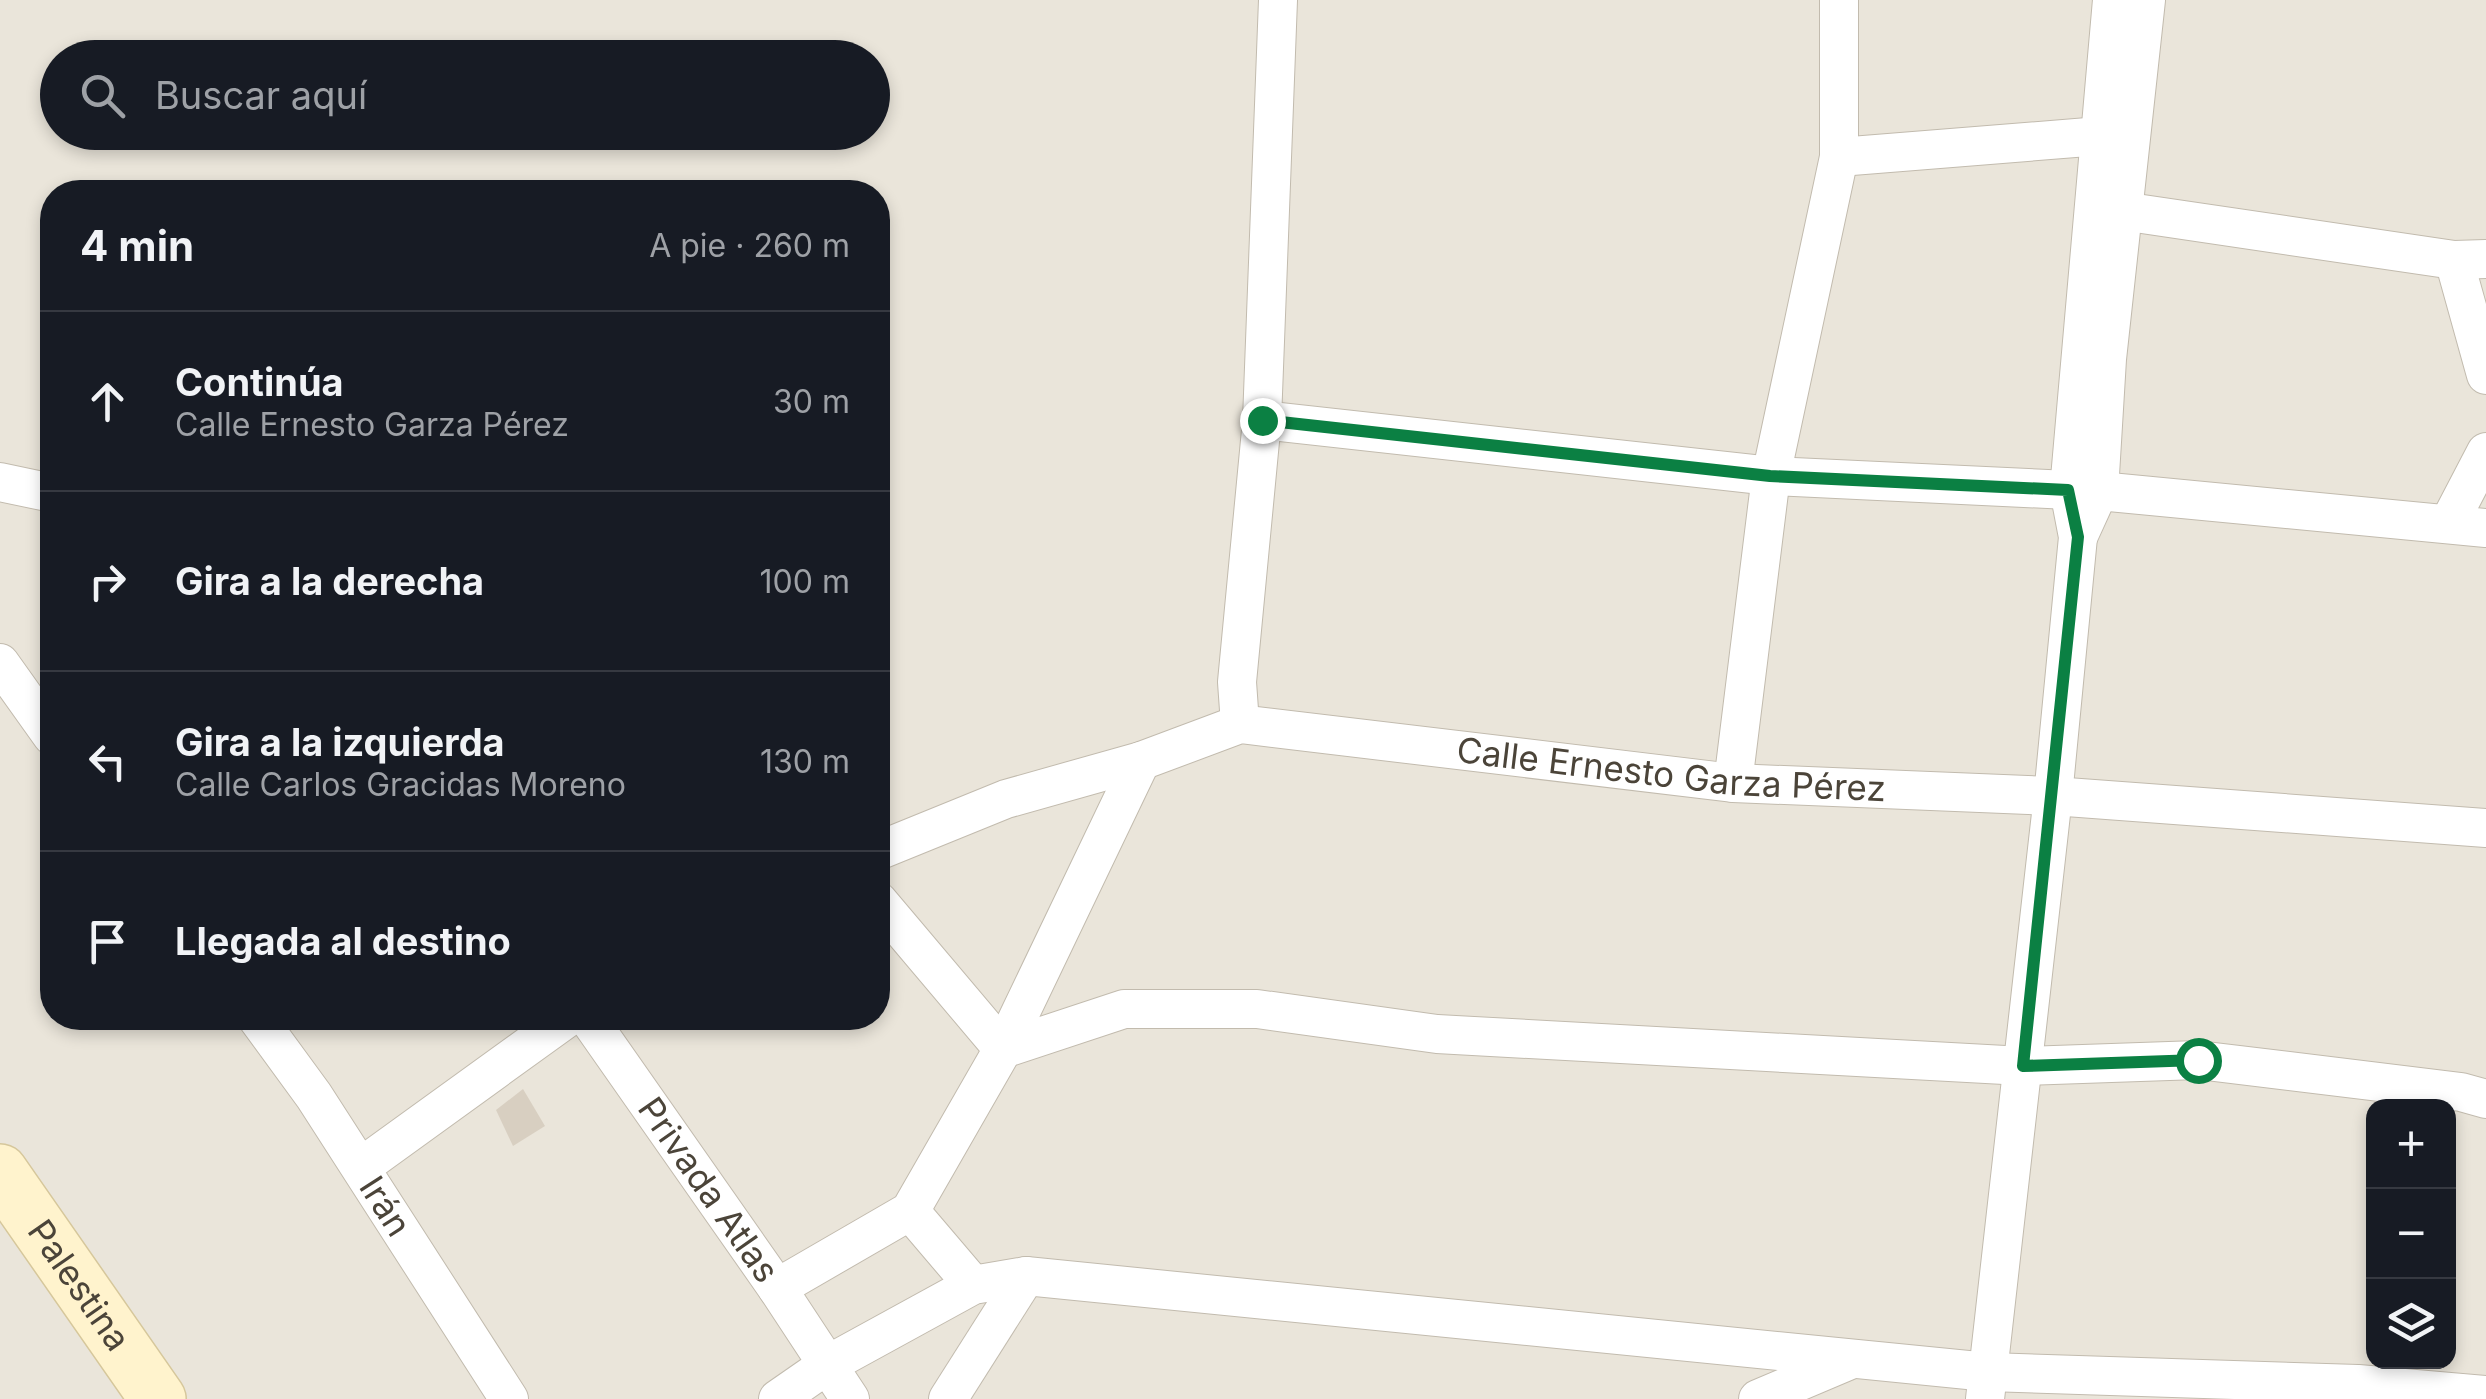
<!DOCTYPE html>
<html lang="es">
<meta charset="utf-8">
<style>
body{margin:0;font-family:Inter,sans-serif;background:#20242c;color:#f1f3f6}
.controls{position:absolute;right:30px;bottom:30px;display:grid;overflow:hidden;border-radius:20px;box-shadow:0 5px 15px #0003}
.controls button{width:90px;height:90px;display:grid;place-items:center;padding:0;border:0;border-bottom:2px solid #363941;background:#171b24;color:#f1f3f6;font:50px sans-serif}
.stop{position:absolute;width:30px;height:30px;margin:-22px;border:8px solid #0b8043;border-radius:50%;background:#fff}
.stop.end{background:#0b8043;border-color:#fff;box-shadow:0 2px 10px #0008}
.list{margin:0;padding:0;list-style:none}
h2{display:flex;justify-content:space-between;align-items:center;height:130px;margin:0;padding:0 40px;font-size:42px}
h2 small{font-size:32px;font-weight:400;color:#9ea1a6}
.list li{display:grid;grid-template-columns:65px 1fr auto;gap:30px;align-items:center;box-sizing:border-box;height:180px;padding:0 40px;border-top:2px solid #363941}
.list b{display:block;font-size:38px;white-space:nowrap}
.list p{margin:0;font-size:32px;white-space:nowrap;color:#9ea1a6}
.list em{font-size:32px;font-style:normal;color:#9ea1a6}
.icon{flex:none;width:55px;height:55px;fill:none;stroke:currentColor;stroke-width:2;stroke-linecap:round;stroke-linejoin:round}
.map{position:relative;flex:none;width:2486px;height:1399px;overflow:hidden}
.search{position:absolute;background:#171b24;box-shadow:0 5px 15px #0003;left:40px;top:40px;width:850px;height:110px;display:flex;align-items:center;gap:25px;box-sizing:border-box;padding:0 35px;border-radius:55px;color:#9ea1a6;font-size:38px}
.panel{position:absolute;background:#171b24;box-shadow:0 5px 15px #0003;left:40px;top:180px;width:850px;height:850px;border-radius:40px}
.map>svg:first-child{display:block}
.residential{fill:#eae5da;fill-rule:evenodd}
.building{fill:#d8cfc1}
.lines{fill:none;stroke-linecap:round;stroke-linejoin:round}
.street-casing{stroke:#c2bbae;stroke-width:40}
.secondary-casing{stroke:#d6c79b;stroke-width:58}
.street{stroke:#fff;stroke-width:38}
.secondary{stroke:#fff3cd;stroke-width:55}
.route{stroke:#0b8043;stroke-width:12}
.labels{text-anchor:middle;stroke-width:8;stroke-linejoin:round;paint-order:stroke}
.street-label{font-size:35px;fill:#4b4439;stroke:#fff}
</style>
<div class="map">
<svg width="2486" height="1399" viewBox="0 0 2486 1399">
<rect width="100%" height="100%" fill="#f6f3ec"/>
<path class="residential" d="M0,0H2486V1399H0ZM58,58H872V132H58ZM52,192H878V1018H52ZM2374,1106H2448V1362H2374Z"/>
<path class="building" d="M523,1089L545,1126L513,1146L496,1110Z"/>
<g class="lines">
<g class="street-casing">
<g id="street">
<path d="M1839,157L2125,134"/>
<path d="M2122,211L2454,260L2486,259"/>
<path d="M2454,260L2486,375"/>
<path d="M1262,420L1771,476L2069,490"/>
<path d="M0,482L52,493"/>
<path d="M2099,491L2486,528"/>
<path d="M2449,523L2486,452"/>
<path d="M2078,537L2099,491L2107,359L2146,0"/>
<path d="M0,663L52,736"/>
<path d="M1240,724L1237,682L1262,420L1278,0"/>
<path d="M1733,783L1771,476L1839,157V0"/>
<path id="s1" d="M878,851L1006,799L1141,761L1240,724L1733,783L2053,796L2486,828"/>
<path d="M878,901L1003,1049L1124,1009H1257L1437,1034L2023,1066L2198,1060L2461,1092L2486,1099"/>
<path id="s2" d="M257,1018L314,1096L509,1399"/>
<path id="s3" d="M588,1018L777,1288L850,1399"/>
<path d="M361,1167L567,1018"/>
<path d="M910,1211L973,1285"/>
<path d="M777,1288L910,1211L1003,1049L1141,761"/>
<path d="M778,1399L827,1365L973,1285L1026,1276L1988,1372L2358,1384L2486,1395"/>
<path d="M948,1399L1026,1276"/>
<path d="M1758,1399L1850,1360"/>
<path d="M1985,1399L2053,796L2078,537L2069,490L2112,0"/>
</g>
</g>
<g class="secondary-casing">
<g id="secondary">
<path id="s4" d="M0,1172L158,1399"/>
</g>
</g>
<use href="#street" class="street"/>
<use href="#secondary" class="secondary"/>
</g>
<g class="lines">
<path class="route" d="M1262,420L1770,476L2068,490L2078,537L2023,1066L2198,1060"/>
</g>
<g class="labels">
<g class="street-label">
<text dy="12" stroke="none"><textPath href="#s1" startOffset="818">Calle Ernesto Garza Pérez</textPath></text>
<text dy="12" stroke="none"><textPath href="#s3" startOffset="210">Privada Atlas</textPath></text>
<text dy="12" stroke="none"><textPath href="#s2" startOffset="228">Irán</textPath></text>
<text dy="12" stroke="none"><textPath href="#s4" startOffset="138">Palestina</textPath></text>
</g>
</g>
</svg>
<div class="controls">
<button>+</button>
<button>−</button>
<button><svg class="icon" aria-label="layers" viewBox="0 0 24 24"><path d="M12 4l9 5-9 5-9-5zM3 14l9 5 9-5"/></svg></button>
</div>
<div class="stop" style="left:2198px;top:1060px"></div>
<div class="stop end" style="left:1262px;top:420px"></div>
<div class="search"><svg class="icon" aria-label="search" viewBox="0 0 24 24"><circle cx="10" cy="10" r="6"/><path d="M15 15l6 6"/></svg>Buscar aquí</div>
<section class="panel">
<h2>4 min<small>A pie · 260 m</small></h2>
<ul class="list">
<li><svg class="icon" aria-label="ahead" viewBox="0 0 24 24"><path d="M12 20V5M6 11l6-6 6 6"/></svg><div><b>Continúa</b><p>Calle Ernesto Garza Pérez</p></div><em>30 m</em></li>
<li><svg class="icon" aria-label="right" viewBox="0 0 24 24"><path d="M7 20v-9h11M14 6l5 5-5 5"/></svg><div><b>Gira a la derecha</b></div><em>100 m</em></li>
<li><svg class="icon" aria-label="left" viewBox="0 0 24 24"><path d="M17 20v-9H6M10 6l-5 5 5 5"/></svg><div><b>Gira a la izquierda</b><p>Calle Carlos Gracidas Moreno</p></div><em>130 m</em></li>
<li><svg class="icon" aria-label="arrive" viewBox="0 0 24 24"><path d="M6 21V4h12l-3 4 3 4H6"/></svg><div><b>Llegada al destino</b></div></li>
</ul>
</section>
</div>
